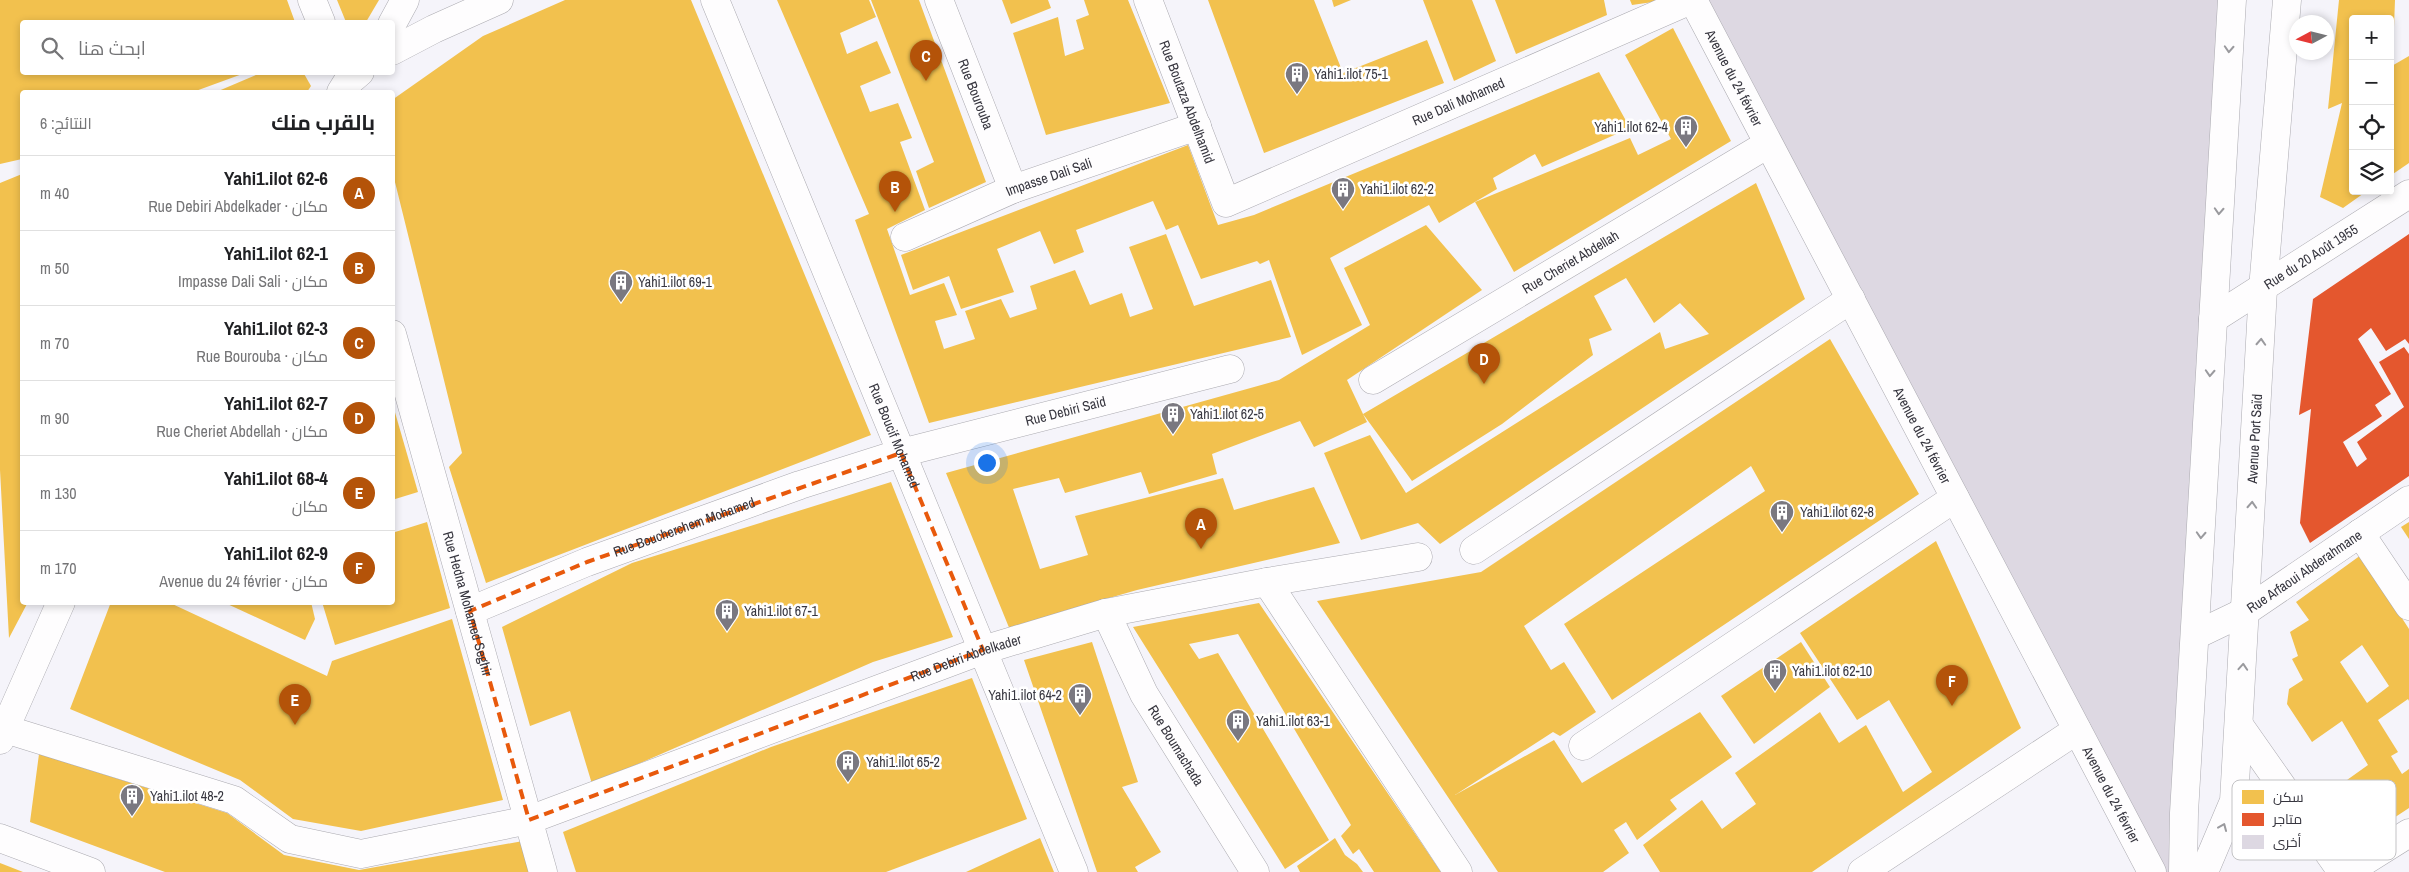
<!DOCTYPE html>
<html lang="ar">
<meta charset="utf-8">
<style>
body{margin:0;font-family:"Archivo Narrow",Cairo,sans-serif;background:#f6f6f6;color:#202124;direction:rtl}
.controls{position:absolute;right:15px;top:15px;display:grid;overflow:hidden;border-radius:5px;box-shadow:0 2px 8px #0003}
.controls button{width:45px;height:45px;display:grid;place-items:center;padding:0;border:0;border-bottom:1px solid #e0e0e0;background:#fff;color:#202124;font:25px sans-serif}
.compass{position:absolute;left:2289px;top:15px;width:45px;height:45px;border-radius:50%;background:#fff;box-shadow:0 2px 8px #0003;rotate:263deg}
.you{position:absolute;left:986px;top:462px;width:18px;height:18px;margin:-12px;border:4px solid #fff;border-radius:50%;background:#1a73e8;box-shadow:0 0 0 8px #1a73e833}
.badge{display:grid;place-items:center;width:32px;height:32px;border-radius:50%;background:#b45309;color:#fff;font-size:16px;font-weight:700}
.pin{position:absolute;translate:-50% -41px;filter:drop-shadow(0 1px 2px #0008)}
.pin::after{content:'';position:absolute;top:26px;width:18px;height:15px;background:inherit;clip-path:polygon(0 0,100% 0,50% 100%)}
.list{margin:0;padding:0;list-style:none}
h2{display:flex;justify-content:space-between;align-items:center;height:65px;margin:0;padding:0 20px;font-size:21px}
h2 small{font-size:16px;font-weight:400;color:#757577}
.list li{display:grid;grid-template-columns:32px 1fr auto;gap:15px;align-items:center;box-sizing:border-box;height:75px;padding:0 20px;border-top:1px solid #e0e0e0}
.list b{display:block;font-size:19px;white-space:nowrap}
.list p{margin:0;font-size:16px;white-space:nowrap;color:#757577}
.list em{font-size:16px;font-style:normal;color:#757577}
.icon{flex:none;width:28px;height:28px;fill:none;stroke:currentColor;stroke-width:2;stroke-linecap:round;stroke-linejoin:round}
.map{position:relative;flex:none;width:2409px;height:872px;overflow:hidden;direction:ltr}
.search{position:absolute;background:#fff;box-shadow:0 2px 8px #0003;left:20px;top:20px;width:375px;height:55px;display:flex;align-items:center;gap:12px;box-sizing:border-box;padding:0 18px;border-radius:5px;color:#757577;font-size:19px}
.panel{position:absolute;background:#fff;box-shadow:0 2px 8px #0003;left:20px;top:90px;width:375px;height:515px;border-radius:5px;direction:rtl}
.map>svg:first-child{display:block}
.homes{fill:#f2c14e;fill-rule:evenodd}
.shops{fill:#e4572e}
.building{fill:#ddd8e2}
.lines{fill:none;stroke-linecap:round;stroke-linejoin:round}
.minor-casing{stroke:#abaab0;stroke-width:29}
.major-casing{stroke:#abaab0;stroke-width:29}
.minor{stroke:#fefdfe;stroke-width:28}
.major{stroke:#fefdfe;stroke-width:28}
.oneway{stroke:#9a9a9e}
.marked{fill:none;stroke:#e8590c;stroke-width:4;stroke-dasharray:10 6;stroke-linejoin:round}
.labels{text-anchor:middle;stroke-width:5;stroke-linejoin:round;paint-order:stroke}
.poi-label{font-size:14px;fill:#37363f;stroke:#fff;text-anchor:start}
.street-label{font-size:14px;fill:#37363f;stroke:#fff}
.key{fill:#fff;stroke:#c3c3c5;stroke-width:1}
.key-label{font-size:14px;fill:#37363f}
</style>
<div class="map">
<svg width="2409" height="872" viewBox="0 0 2409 872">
<rect width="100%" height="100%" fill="#f5f4fa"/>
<g class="homes">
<path d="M0,0H287L295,22H22V72L245,73L193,92H22V159L0,164Z"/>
<path d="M337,0H379L366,22H346Z"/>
<path d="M565,0H691L871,435L486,583L449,467L462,453L392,170V100L483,36Z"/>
<path d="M777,0H869L876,17L840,33L847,54L877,41L891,73L860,86L870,112L898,103L912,138L900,142L925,210L887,229L910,295L944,283L957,315L935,321L944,349L975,339L965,311L1001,299L1010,318L1037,309L1030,286L1075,270L1090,305L1122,293L1130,317L1153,309L1129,247L1166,234L1194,306L1271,280L1291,337L929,423L855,220L869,214Z"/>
<path d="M871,0H919L986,182L929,208L916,171L934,162Z"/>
<path d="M1002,0H1048L1051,8L1011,24Z"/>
<path d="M1084,0H1128L1170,103L1046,135L1013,33L1058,17L1065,56L1084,49L1076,20L1089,15Z"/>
<path d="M1208,0H1314L1343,73L1427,40L1444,83L1264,153Z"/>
<path d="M1332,0H1351L1334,7Z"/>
<path d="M1423,0H1472L1496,61L1454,81Z"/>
<path d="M1495,0H1604L1607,15L1516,54Z"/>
<path d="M1630,0H1660V1L1632,5Z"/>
<path d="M2339,0H2395L2394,27L2391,41L2390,19H2353V191H2367L2343,208L2320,197L2342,103L2328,109Z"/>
<path d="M1673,28L1731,141L1514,272L1475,202L1630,138L1638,155L1671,139L1625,55Z"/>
<path d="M2409,56V163L2390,176V67Z"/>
<path d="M263,72H303L311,86L307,92H216Z"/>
<path d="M1599,72L1630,128L1542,167L1535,154L1493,178L1497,189L1439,223L1429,205L1330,258L1362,325L1302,355L1269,260L1260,264L1257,261L1201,279L1178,225L1166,230L1153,201L1076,230L1084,252L1054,264L1040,231L997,249L1014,292L961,309L949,276L913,290L901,255L1188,145L1218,225L1254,215Z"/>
<path d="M22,174V602H28L9,638L0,470V183Z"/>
<path d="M1756,183L1805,299L1440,544L1418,523L1361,540L1324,453L1370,435L1406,493L1660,332L1665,349L1709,334L1680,303L1654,323L1626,278L1594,296L1612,330L1589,339L1593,355L1502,424L1412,481L1363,414L1367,422L1314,447L1300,421L1212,454L1217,474L1149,494L1141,472L1065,493L1059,478L1013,489L1040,569L1088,555L1075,516L1223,478L1234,510L1314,487L1340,543L1137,590L1064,611L1010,630L946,473L1279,380L1370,325L1344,268L1426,225L1482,290L1347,380L1363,414Z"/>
<path d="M1830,339L1919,494L1612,700L1564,624L1765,491L1751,466L1524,626L1551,670L1564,662L1596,712L1560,736L1553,732L1455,795L1554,740L1582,783L1700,712L1732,757L1670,800L1677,809L1637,840L1626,822L1614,830L1629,853L1603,872H1498L1317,601L1481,572Z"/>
<path d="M392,402L418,492L392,500Z"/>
<path d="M891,482L953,637L873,662L592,784L570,711L530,726L502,627L632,563Z"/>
<path d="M427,522L450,608L335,645L322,602H392V533Z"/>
<path d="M2409,522V539L2401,527Z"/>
<path d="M1936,541L2021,728L1812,872H1660L1643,845L1702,800L1722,829L1756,804L1735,773L1820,712L1839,743L1866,725L1903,792L1932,772L1889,700L1857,720L1800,633Z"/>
<path d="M2361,555L2409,629V701L2408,699L2378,720L2398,752L2391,756L2402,774L2409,769V808L2371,833L2340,785L2368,765L2342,721L2312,742L2287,704L2289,689L2303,680L2292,659L2298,656L2290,632L2309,620L2296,602ZM2362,645L2389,686L2367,703L2340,662Z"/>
<path d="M111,602H168L327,676L332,661L452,619L503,800L361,831L293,819L240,780L70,709Z"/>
<path d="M223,602H311L315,619L305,640Z"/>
<path d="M1259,603L1441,872H1374L1359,849L1353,854L1341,836L1351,825L1238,634L1189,644L1199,659L1218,653L1329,840L1285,869L1133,627Z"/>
<path d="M1092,642L1138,782L1122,787L1161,852L1135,867L1138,872H1097L1024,660Z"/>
<path d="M1801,642L1830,687L1754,744L1721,696Z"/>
<path d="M972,678L1027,819L886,872H576L563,832L771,747Z"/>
<path d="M39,754L227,813L284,855L359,870L523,841L531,872H165L30,822Z"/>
<path d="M1040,838L1054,872H966Z"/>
<path d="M1335,838L1345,855L1357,864L1363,872H1300L1297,866Z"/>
<path d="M0,863L23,872H0Z"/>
</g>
<path class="shops" d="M2409,234V344L2405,339L2386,351L2371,328L2358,339L2391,394L2375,405L2382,416L2343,442L2357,467L2367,459L2357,442L2404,407L2379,362L2404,347L2409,354V476L2310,543L2300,523L2311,409L2299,415L2313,299Z"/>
<path class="building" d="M1708,0H2232L2184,872H2153Z"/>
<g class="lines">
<g class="minor-casing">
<g id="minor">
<path d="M312,0L321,22"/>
<path id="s1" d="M715,0L1074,872"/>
<path id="s2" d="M939,0L1013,189"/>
<path id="s3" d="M1148,0L1226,203L1691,0"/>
<path id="s4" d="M1693,0L2152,872"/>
<path d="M392,24L405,0"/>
<path d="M392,51L434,29L499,0"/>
<path d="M341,92L346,84L360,72"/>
<path id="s5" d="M905,237L1013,189L1197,126"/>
<path id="s6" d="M2213,319L2409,194"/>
<path id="s7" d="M392,334L543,872"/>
<path id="s8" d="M1373,380L1768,144"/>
<path d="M2360,533L2409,606"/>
<path d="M1474,550L1851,299"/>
<path d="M1267,582L1458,872"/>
<path id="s9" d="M470,611L587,562L800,485L901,453L1230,369"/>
<path id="s10" d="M1106,613L1144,694L1255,872"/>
<path id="s11" d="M2196,635L2246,611L2409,500"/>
<path d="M2239,725L2342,872"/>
<path id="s12" d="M5,729L234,800L290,839L361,854L529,820L983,650L1106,613L1267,582L1418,557"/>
<path d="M0,740L61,602"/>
<path d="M1583,746L1955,498"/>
<path d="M0,838L91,872"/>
<path d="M1862,872L2077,730"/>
<path d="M2347,872L2409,833"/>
</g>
</g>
<g class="major-casing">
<g id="major">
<path d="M2183,872L2184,813L2232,0"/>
<path id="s13" d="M2204,872L2234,801L2263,289L2287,0"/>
</g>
</g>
<use href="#minor" class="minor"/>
<use href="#major" class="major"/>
</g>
<defs><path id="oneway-chevron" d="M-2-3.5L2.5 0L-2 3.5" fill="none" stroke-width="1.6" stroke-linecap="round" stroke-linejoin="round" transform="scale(1.25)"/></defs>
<g class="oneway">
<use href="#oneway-chevron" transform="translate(2229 49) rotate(93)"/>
<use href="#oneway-chevron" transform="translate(2219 211) rotate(93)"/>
<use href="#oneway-chevron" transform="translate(2261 342) rotate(-87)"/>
<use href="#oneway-chevron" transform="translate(2210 373) rotate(93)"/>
<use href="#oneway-chevron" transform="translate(2252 505) rotate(-87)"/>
<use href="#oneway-chevron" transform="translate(2201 535) rotate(93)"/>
<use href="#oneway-chevron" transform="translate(2243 667) rotate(-86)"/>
<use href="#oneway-chevron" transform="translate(2223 827) rotate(-67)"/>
</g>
<path class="marked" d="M901,453L983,650L529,820L470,611L587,562Z"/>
<defs>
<g id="building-pin" transform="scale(1.25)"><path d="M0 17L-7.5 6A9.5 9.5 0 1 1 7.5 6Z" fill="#7a7880" stroke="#fff"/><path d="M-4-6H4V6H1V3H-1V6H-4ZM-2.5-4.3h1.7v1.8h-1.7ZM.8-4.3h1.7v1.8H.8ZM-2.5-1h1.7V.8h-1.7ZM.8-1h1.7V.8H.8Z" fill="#fff"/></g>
</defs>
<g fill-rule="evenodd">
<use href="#building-pin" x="1297" y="74"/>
<use href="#building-pin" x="1686" y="127"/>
<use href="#building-pin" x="1343" y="189"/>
<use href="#building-pin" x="621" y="282"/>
<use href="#building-pin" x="1173" y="414"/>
<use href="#building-pin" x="1782" y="512"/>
<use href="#building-pin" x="727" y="611"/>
<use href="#building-pin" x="1775" y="671"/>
<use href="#building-pin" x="1080" y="695"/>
<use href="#building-pin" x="1238" y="721"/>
<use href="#building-pin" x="848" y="762"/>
<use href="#building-pin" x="132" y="796"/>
</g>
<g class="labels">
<g class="poi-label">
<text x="1314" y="79">Yahi1.ilot 75-1</text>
<text x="1668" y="132" text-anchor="end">Yahi1.ilot 62-4</text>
<text x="1360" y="194">Yahi1.ilot 62-2</text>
<text x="638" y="287">Yahi1.ilot 69-1</text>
<text x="1190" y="419">Yahi1.ilot 62-5</text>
<text x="1800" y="517">Yahi1.ilot 62-8</text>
<text x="744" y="616">Yahi1.ilot 67-1</text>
<text x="1792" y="676">Yahi1.ilot 62-10</text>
<text x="1062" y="700" text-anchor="end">Yahi1.ilot 64-2</text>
<text x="1256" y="726">Yahi1.ilot 63-1</text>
<text x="866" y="767">Yahi1.ilot 65-2</text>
<text x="150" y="801">Yahi1.ilot 48-2</text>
</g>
<g class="street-label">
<text dy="5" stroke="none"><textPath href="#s4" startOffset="88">Avenue du 24 février</textPath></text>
<text dy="5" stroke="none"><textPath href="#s2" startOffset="101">Rue Bourouba</textPath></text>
<text dy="5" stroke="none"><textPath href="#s3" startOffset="109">Rue Boutaza Abdelhamid</textPath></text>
<text dy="5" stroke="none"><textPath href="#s3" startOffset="471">Rue Dali Mohamed</textPath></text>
<text dy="5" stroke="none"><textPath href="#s5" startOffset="156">Impasse Dali Sali</textPath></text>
<text dy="5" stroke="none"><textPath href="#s6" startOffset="116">Rue du 20 Août 1955</textPath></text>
<text dy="5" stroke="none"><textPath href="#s8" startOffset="230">Rue Cheriet Abdellah</textPath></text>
<text dy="5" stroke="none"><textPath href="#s9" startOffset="629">Rue Debiri Saïd</textPath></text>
<text dy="5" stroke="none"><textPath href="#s1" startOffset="471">Rue Boucif Mohamed</textPath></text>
<text dy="5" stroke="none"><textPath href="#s4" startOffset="492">Avenue du 24 février</textPath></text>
<text dy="5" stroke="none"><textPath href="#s13" startOffset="440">Avenue Port Saïd</textPath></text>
<text dy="5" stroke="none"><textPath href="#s9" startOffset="230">Rue Boucherchem Mohamed</textPath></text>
<text dy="5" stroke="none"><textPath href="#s11" startOffset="126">Rue Arfaoui Abderahmane</textPath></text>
<text dy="5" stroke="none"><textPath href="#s7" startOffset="280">Rue Hedna Mohamed Seghir</textPath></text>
<text dy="5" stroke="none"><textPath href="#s12" startOffset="1018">Rue Debiri Abdelkader</textPath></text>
<text dy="5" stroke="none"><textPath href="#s10" startOffset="150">Rue Boumachada</textPath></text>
<text dy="5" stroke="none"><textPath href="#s4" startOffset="898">Avenue du 24 février</textPath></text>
</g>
</g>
<rect x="2232" y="780" width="164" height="80" rx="8" class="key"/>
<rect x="2242" y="790" width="22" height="14" fill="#f2c14e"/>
<rect x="2242" y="813" width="22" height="13" fill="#e4572e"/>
<rect x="2242" y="835" width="22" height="14" fill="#ddd8e2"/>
<g class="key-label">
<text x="2273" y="802">سكن</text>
<text x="2273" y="824">متاجر</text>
<text x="2273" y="847">أخرى</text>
</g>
</svg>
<div class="controls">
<button>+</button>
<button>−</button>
<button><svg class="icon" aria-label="locate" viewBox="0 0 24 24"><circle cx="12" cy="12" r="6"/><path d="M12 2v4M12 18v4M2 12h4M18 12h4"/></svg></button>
<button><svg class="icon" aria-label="layers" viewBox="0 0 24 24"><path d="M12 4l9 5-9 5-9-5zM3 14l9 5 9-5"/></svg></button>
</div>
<svg class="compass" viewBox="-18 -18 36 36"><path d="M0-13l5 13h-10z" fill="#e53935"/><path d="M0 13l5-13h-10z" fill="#757577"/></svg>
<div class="you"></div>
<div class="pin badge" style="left:1201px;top:549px">A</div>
<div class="pin badge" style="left:895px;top:212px">B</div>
<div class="pin badge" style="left:926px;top:81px">C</div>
<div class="pin badge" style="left:1484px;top:384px">D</div>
<div class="pin badge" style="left:295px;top:725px">E</div>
<div class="pin badge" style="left:1952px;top:706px">F</div>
<div class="search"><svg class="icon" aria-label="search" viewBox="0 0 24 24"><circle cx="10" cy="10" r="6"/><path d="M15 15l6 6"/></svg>ابحث هنا</div>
<section class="panel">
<h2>بالقرب منك<small>النتائج: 6</small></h2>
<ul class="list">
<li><span class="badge">A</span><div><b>Yahi1.ilot 62-6</b><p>مكان · Rue Debiri Abdelkader</p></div><em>40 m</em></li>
<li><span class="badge">B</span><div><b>Yahi1.ilot 62-1</b><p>مكان · Impasse Dali Sali</p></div><em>50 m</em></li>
<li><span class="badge">C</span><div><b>Yahi1.ilot 62-3</b><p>مكان · Rue Bourouba</p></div><em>70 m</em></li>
<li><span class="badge">D</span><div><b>Yahi1.ilot 62-7</b><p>مكان · Rue Cheriet Abdellah</p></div><em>90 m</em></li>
<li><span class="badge">E</span><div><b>Yahi1.ilot 68-4</b><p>مكان</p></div><em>130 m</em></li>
<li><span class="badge">F</span><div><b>Yahi1.ilot 62-9</b><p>مكان · Avenue du 24 février</p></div><em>170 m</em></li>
</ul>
</section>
</div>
